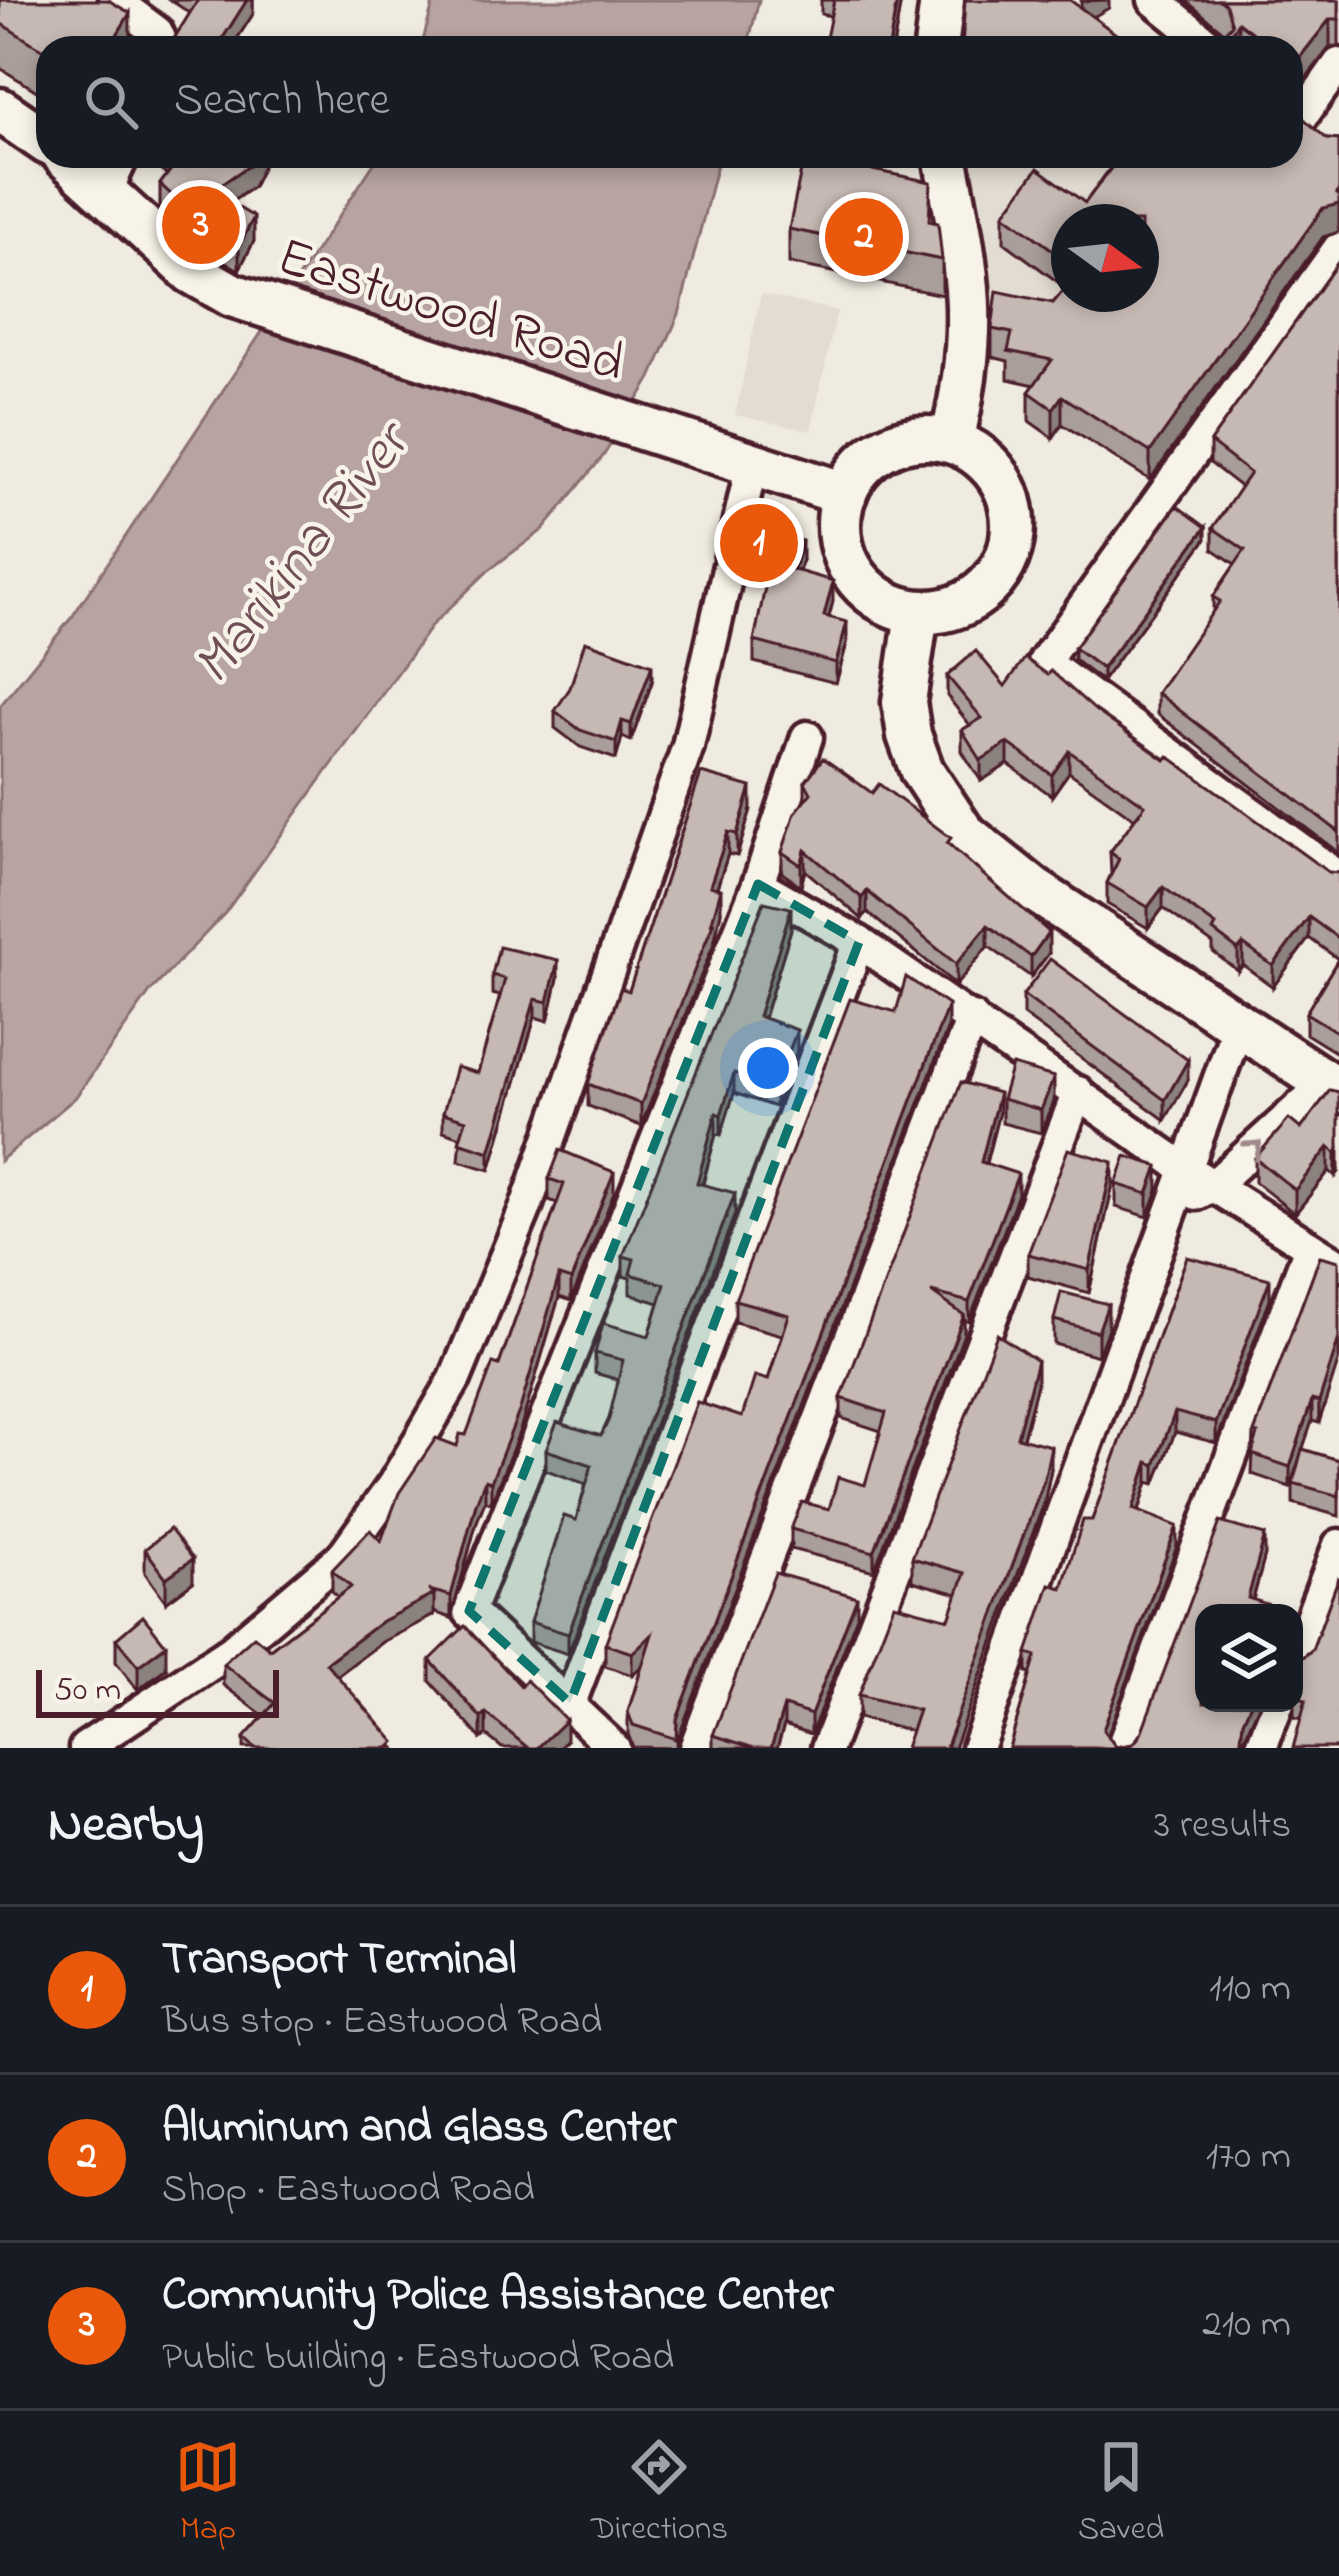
<!DOCTYPE html>
<meta charset="utf-8">
<style>
body{margin:0;font-family:"Indie Flower",sans-serif;background:#20242c;color:#f1f3f6}
.controls{position:absolute;right:36px;bottom:36px;display:grid;overflow:hidden;border-radius:24px;box-shadow:0 6px 18px #0003}
.controls button{width:108px;height:108px;display:grid;place-items:center;padding:0;border:0;border-bottom:3px solid #363941;background:#171b24;color:#f1f3f6;font:60px sans-serif}
.compass{position:absolute;left:1051px;top:204px;width:108px;height:108px;border-radius:50%;background:#171b24;box-shadow:0 6px 18px #0003;rotate:105deg}
.scale{position:absolute;left:36px;bottom:30px;width:243px;box-sizing:border-box;padding-left:12px;border:6px solid #4a1f2b;border-top:0;font-size:33px;line-height:42px;white-space:nowrap;color:#4a1f2b;-webkit-text-stroke:9px #f7f3e8;paint-order:stroke}
.you{position:absolute;left:768px;top:1068px;width:42px;height:42px;margin:-30px;border:9px solid #fff;border-radius:50%;background:#1a73e8;box-shadow:0 0 0 18px #1a73e833}
.badge{display:grid;place-items:center;width:78px;height:78px;border-radius:50%;background:#ea580c;color:#fff;font-size:39px;font-weight:700}
.pin{position:absolute;translate:-50% -50%;border:6px solid #fff;box-shadow:0 3px 12px #0006}
.list{margin:0;padding:0;list-style:none}
h2{display:flex;justify-content:space-between;align-items:center;height:156px;margin:0;padding:0 48px;font-size:51px}
h2 small{font-size:39px;font-weight:400;color:#9ea1a6}
.list li{display:grid;grid-template-columns:78px 1fr auto;gap:36px;align-items:center;box-sizing:border-box;height:168px;padding:0 48px;border-top:3px solid #363941}
.list b{display:block;font-size:45px;white-space:nowrap}
.list p{margin:0;font-size:39px;white-space:nowrap;color:#9ea1a6}
.list em{font-size:39px;font-style:normal;color:#9ea1a6}
.icon{flex:none;width:66px;height:66px;fill:none;stroke:currentColor;stroke-width:2;stroke-linecap:round;stroke-linejoin:round}
.map{position:relative;flex:none;width:1339px;height:1748px;overflow:hidden}
.search{position:absolute;background:#171b24;box-shadow:0 6px 18px #0003;left:36px;right:36px;top:36px;height:132px;display:flex;align-items:center;gap:30px;box-sizing:border-box;padding:0 42px;border-radius:36px;color:#9ea1a6;font-size:45px}
.sheet{height:660px;background:#171b24}
nav{display:flex;justify-content:space-around;align-items:center;box-sizing:border-box;height:168px;border-top:3px solid #363941;background:#171b24;font-size:33px;color:#9ea1a6}
nav a{display:grid;justify-items:center;gap:6px}
nav .on{color:#ea580c}
.map>svg:first-child{display:block}
.built{fill:#e3dcd2}
.water{fill:#b7a4a2;stroke:#8b6f72;stroke-width:3}
.lines{fill:none;stroke-linecap:round;stroke-linejoin:round}
.street-casing{stroke:#4a1f2b;stroke-width:39}
.secondary-casing{stroke:#4a1f2b;stroke-width:51}
.street{stroke:#f7f3e8;stroke-width:30}
.secondary{stroke:#f7f3e8;stroke-width:42}
.wall{fill:#aa9e9a;stroke:#4a1f2b;stroke-width:3;fill-rule:evenodd}
.shaded-wall{fill:#8b817d;stroke:#4a1f2b;stroke-width:3}
.building{fill:#c6b8b3;stroke:#4a1f2b;stroke-width:3}
.oneway{stroke:#a0898a}
.marked{fill:#0f766e;fill-opacity:0.2;stroke:#0f766e;stroke-width:9;stroke-dasharray:24 15;stroke-linejoin:round}
.labels{text-anchor:middle;stroke-width:9;stroke-linejoin:round;paint-order:stroke}
.street-label{font-size:54px;fill:#4a1f2b;stroke:#f7f3e8}
.water-label{font-size:57px;font-style:italic;fill:#704e55;stroke:#f7f3e8}
</style>
<div class="map">
<svg width="1339" height="1748" viewBox="0 0 1339 1748">
<rect width="100%" height="100%" fill="#f0ebe0"/>
<filter id="ink" filterUnits="userSpaceOnUse"><feTurbulence type="fractalNoise" baseFrequency=".00833" numOctaves="2"/><feDisplacementMap in="SourceGraphic" scale="24" xChannelSelector="R" yChannelSelector="G"/><feConvolveMatrix kernelMatrix="1 2 1 2 8 2 1 2 1" color-interpolation-filters="sRGB"/></filter>
<g filter="url(#ink)">
<g class="built">
<path d="M959,156H1220L1141,222H1069V294H1124L997,312Z"/>
<path d="M761,294L837,311L811,431L735,415Z"/>
</g>
<g class="water">
<path d="M434,0H759L747,48H421Z"/>
<path d="M379,156H719L679,314L651,378L604,455L544,529L489,570L432,625L225,913L150,992L75,1098L0,1161V706L72,617Z"/>
</g>
<g class="lines">
<g class="street-casing">
<g id="street">
<path d="M114,0L157,32L164,48"/>
<path d="M1154,0L1213,48"/>
<path d="M1301,118L1339,64"/>
<path d="M106,192L123,156"/>
<path d="M1339,248L1044,662L1339,877"/>
<path d="M807,737L758,884L859,942L1183,1167L1339,1265"/>
<path d="M1197,1194L1214,1185L1326,1083"/>
<path d="M1294,1662L1339,1545"/>
<path d="M570,1703L859,942"/>
<path d="M85,1748L232,1650L342,1557L393,1485L455,1379L526,1207L688,746L752,464"/>
<path d="M614,1748L469,1611L758,884"/>
<path d="M695,1748L972,1018"/>
<path d="M827,1748L1078,1092"/>
<path d="M977,1748L1238,1026"/>
<path d="M1122,1748L1310,1247"/>
<path d="M1261,1748L1278,1703"/>
</g>
</g>
<g class="secondary-casing">
<g id="secondary">
<path d="M936,48L942,0"/>
<path d="M0,110L48,143"/>
<path d="M65,156L192,272L232,295L845,494"/>
<path d="M945,156C968,272 980,323 952,441"/>
<circle cx="926" cy="525" r="87"/>
<path d="M917,613L904,702L909,735L922,771L963,833L1033,889L1339,1091"/>
</g>
</g>
<use href="#street" class="street"/>
<use href="#secondary" class="secondary"/>
</g>
<g class="wall">
<path d="M0,0L130,48H48V98L0,68Z"/>
<path d="M170,0H253V14L231,48H172V42L190,13Z"/>
<path d="M821,0H901L893,48L831,16L821,14Z"/>
<path d="M1185,0H1339V47H1330L1300,86L1291,79V48H1193L1219,38L1224,32Z"/>
<path d="M1327,139L1339,140V232L1323,237L1150,480L1062,424L1053,438L1029,421V392L1035,385L1008,379V361L992,357V329L1053,303L1066,288L1004,242V214L1085,203L1116,160L1111,156H1251L1259,161ZM1069,222L1141,294H1069Z"/>
<path d="M142,156H264V163L253,187L230,203L254,241L239,270L207,251L160,208V184L167,175Z"/>
<path d="M931,221L942,260V295L789,263V229Z"/>
<path d="M1339,261V853L1157,714V693L1213,612V597L1235,564L1213,549V528L1241,487L1210,463V442Z"/>
<path d="M1206,539L1102,681L1074,660V648Z"/>
<path d="M747,556L802,561L799,571L833,601L829,617L847,643L836,683L754,662V641L767,581L747,576Z"/>
<path d="M947,676L1005,686L1095,710L1328,872L1339,873V1049L1337,1053L1306,1034V1013L1338,959L1309,938L1273,987L1243,965L1238,971L1213,952V944L1163,908L1148,928L1107,904V883L1111,874L1110,852L1135,819L1069,772L1052,796L1008,764L981,781L962,751V730L970,725L947,696Z"/>
<path d="M652,682L631,741L622,737L616,759L580,747L555,728V711Z"/>
<path d="M701,773L751,809L737,856L728,854L717,888L721,911L714,943L641,1126L588,1106V1084L629,991Z"/>
<path d="M805,782L872,793L951,846L1049,953L1031,977L988,946L956,985L867,912L862,919L805,870L801,886L782,873V852L805,799Z"/>
<path d="M791,929L764,1018L797,1051L775,1107L734,1093L721,1135L716,1134L703,1184L735,1214L568,1654L530,1642V1622L576,1520L586,1484L546,1470V1450L601,1436L609,1419L619,1380L595,1373V1353L649,1336L659,1303L630,1294V1278L623,1276V1256Z"/>
<path d="M492,975L558,978L548,1021L535,1017L490,1170L459,1161L461,1137L443,1131V1113L478,1073L500,996L492,994Z"/>
<path d="M1023,995L1188,1080L1165,1120L1023,1015Z"/>
<path d="M948,1027L677,1741V1748L633,1747L628,1734V1712L642,1665L632,1675L605,1666V1644L742,1417L768,1380L782,1335L735,1322V1300Z"/>
<path d="M1339,1092L1336,1176L1329,1171L1295,1214L1255,1182V1158L1301,1129Z"/>
<path d="M1002,1099L1054,1101L1041,1133L1002,1123Z"/>
<path d="M999,1112L986,1163L1018,1194L969,1322L964,1320V1334L874,1571L791,1549V1529L829,1509L865,1485L881,1431L841,1418V1398Z"/>
<path d="M549,1179L614,1193L571,1301L559,1297L520,1430L491,1503L485,1501L476,1524L451,1618L434,1612V1615L382,1642L337,1676L395,1748H244V1738L264,1716L223,1685V1664L270,1649L338,1597L332,1591V1570L381,1541L466,1435L499,1365L557,1203L549,1200Z"/>
<path d="M1113,1184L1089,1293L1028,1276V1254Z"/>
<path d="M1116,1184L1158,1190L1148,1217L1116,1207Z"/>
<path d="M1320,1256L1319,1423L1312,1421L1302,1449L1339,1460V1516L1293,1503V1483L1302,1451L1290,1487L1252,1474L1254,1433Z"/>
<path d="M1187,1257L1270,1299L1216,1443L1175,1432L1155,1484L1148,1482L1139,1511L1177,1546L1108,1736L1116,1747L1133,1744L1265,1555L1253,1600L1285,1613L1243,1741L1242,1748H1009L1031,1674L1027,1673V1653L1062,1588L1092,1520Z"/>
<path d="M1054,1320L1108,1328L1098,1356L1054,1344Z"/>
<path d="M1037,1384L1023,1438L1051,1469L1044,1503L911,1731L859,1718V1695L949,1619L958,1594L912,1581V1558Z"/>
<path d="M145,1549L193,1582L166,1602L145,1573Z"/>
<path d="M1339,1577L1301,1719L1294,1717V1660L1298,1661L1312,1650Z"/>
<path d="M857,1616L811,1734L784,1725L777,1748H713V1735Z"/>
<path d="M116,1639L166,1668L138,1690L116,1662Z"/>
<path d="M430,1660L566,1741L559,1748H502L486,1735L481,1739L430,1681Z"/>
</g>
<g class="shaded-wall">
<path d="M247,0H253V14L231,48H219V44Z"/>
<path d="M897,0H901L893,48H889Z"/>
<path d="M1109,0V8L1081,24V1Z"/>
<path d="M130,13V48H109Z"/>
<path d="M1330,19V47L1300,86V57Z"/>
<path d="M1238,22V48H1223Z"/>
<path d="M256,156H264V163L253,187L211,215V191Z"/>
<path d="M1339,190V232L1323,237L1150,480V452L1323,208Z"/>
<path d="M254,217V241L239,270V246Z"/>
<path d="M1062,396V424L1053,438V409Z"/>
<path d="M1206,527V539L1102,681V669Z"/>
<path d="M802,541V561L794,588V568Z"/>
<path d="M833,581V601L824,636V616Z"/>
<path d="M847,622V643L836,683V663Z"/>
<path d="M652,665V682L631,741V724Z"/>
<path d="M622,721V737L616,759V742Z"/>
<path d="M1008,743V764L981,781V760Z"/>
<path d="M1069,751V772L1052,796V775Z"/>
<path d="M751,787V809L737,856V834Z"/>
<path d="M728,832V854L710,908V886Z"/>
<path d="M805,850V870L801,886V865Z"/>
<path d="M1163,887V908L1148,928V907Z"/>
<path d="M721,889V911L714,943L641,1126V1104Z"/>
<path d="M867,891V912L862,919V898Z"/>
<path d="M791,908V929L758,1037V1016Z"/>
<path d="M1309,917V938L1273,987V966Z"/>
<path d="M988,925V946L956,985V964Z"/>
<path d="M1049,932V953L1031,977V957Z"/>
<path d="M1243,944V965L1238,971V950Z"/>
<path d="M558,960V978L548,1021V1002Z"/>
<path d="M535,999V1017L490,1170V1152Z"/>
<path d="M948,1005V1027L677,1741L676,1748L677,1719Z"/>
<path d="M797,1030V1051L775,1107V1087Z"/>
<path d="M1188,1060V1080L1165,1120V1100Z"/>
<path d="M734,1073V1093L721,1135V1115Z"/>
<path d="M1054,1077V1101L1041,1133V1110Z"/>
<path d="M999,1093V1112L981,1181V1162Z"/>
<path d="M716,1113V1134L697,1203V1183Z"/>
<path d="M1329,1147V1171L1295,1214V1190Z"/>
<path d="M1339,1149V1172L1336,1176V1153Z"/>
<path d="M1113,1162V1184L1089,1293V1270Z"/>
<path d="M1158,1166V1190L1148,1217V1194Z"/>
<path d="M614,1172V1193L571,1301V1280Z"/>
<path d="M1018,1174V1194L969,1322V1302Z"/>
<path d="M735,1193V1214L568,1654V1634Z"/>
<path d="M559,1276V1297L520,1430L491,1503V1482Z"/>
<path d="M1270,1279V1299L1216,1443V1423Z"/>
<path d="M1108,1304V1328L1098,1356V1332Z"/>
<path d="M964,1315V1334L874,1571V1552Z"/>
<path d="M1339,1338V1359L1319,1423V1402Z"/>
<path d="M1037,1361V1384L1017,1460V1437Z"/>
<path d="M1312,1400V1421L1290,1487V1467Z"/>
<path d="M1175,1412V1432L1155,1484V1465Z"/>
<path d="M1051,1446V1469L1044,1503L954,1748H946Z"/>
<path d="M1148,1462V1482L1133,1528V1509Z"/>
<path d="M485,1480V1501L476,1524L451,1618V1596L476,1503Z"/>
<path d="M1177,1526V1546L1103,1748V1730Z"/>
<path d="M1265,1535V1555L1249,1613L1248,1598Z"/>
<path d="M193,1559V1582L166,1602V1578Z"/>
<path d="M434,1594V1615L382,1642L326,1684V1663L382,1621Z"/>
<path d="M857,1597V1616L811,1734V1715Z"/>
<path d="M652,1634V1656L632,1675V1653Z"/>
<path d="M166,1645V1668L138,1690V1666Z"/>
<path d="M1251,1703H1260L1243,1741L1242,1748H1240L1243,1721Z"/>
<path d="M784,1706V1725L777,1748H771Z"/>
<path d="M486,1713V1735L481,1739V1718Z"/>
<path d="M566,1720V1741L559,1748H537Z"/>
</g>
<g class="building">
<path d="M0,0H108L130,13L109,48H48V53L0,23Z"/>
<path d="M198,0H247L219,44L225,48H180L172,42Z"/>
<path d="M834,0H897L889,47L893,48H824Z"/>
<path d="M965,0H1070L1135,48H962Z"/>
<path d="M1220,0H1339V19H1330L1300,57L1291,51V48H1287L1278,41L1272,48L1238,22L1223,48H1193L1200,35L1219,38L1232,24L1226,5Z"/>
<path d="M1293,109L1327,139L1339,140V190L1336,194L1339,196V204L1323,208L1150,452L1062,396L1053,409L1029,392L1052,360L1008,351L1012,333L992,329L997,291L1053,303L1069,284V294H1141V222H1069V262L1004,214L1038,168L1085,203L1120,156H1251L1259,161L1262,156H1291Z"/>
<path d="M174,156H256L253,163L211,191L254,217L239,246L207,228L160,184L179,159Z"/>
<path d="M804,156L931,182L929,221L938,223L942,260L789,229Z"/>
<path d="M1339,261V832L1157,693L1220,601L1213,597L1245,550L1213,528L1250,473L1210,442Z"/>
<path d="M1177,506L1206,527L1102,669L1074,648Z"/>
<path d="M753,527L802,541L794,568L747,556Z"/>
<path d="M770,563L833,581L824,616L847,622L836,663L754,641Z"/>
<path d="M585,641L652,665L631,724L622,721L616,742L580,730L555,711L570,688Z"/>
<path d="M976,651L1005,686L1025,658L1048,675L1051,671L1095,710L1165,760L1168,756L1328,872L1339,873V939L1309,917L1273,966L1243,944L1238,950L1213,931L1216,926L1163,887L1148,907L1107,883L1119,859L1110,852L1145,805L1069,751L1052,775L1008,743L981,760L962,730L982,718L947,676Z"/>
<path d="M823,758L872,793L879,784L951,838L947,843L1049,932L1031,957L988,925L956,964L867,891L862,898L805,850L801,865L782,852L795,813L811,793L805,782Z"/>
<path d="M701,773L751,787L737,834L728,832L710,886L721,889L711,925L714,921L641,1104L588,1084L621,988L629,991Z"/>
<path d="M764,902L791,908L758,1016L797,1030L775,1087L734,1073L721,1115L716,1113L697,1183L735,1193L568,1634L530,1622L564,1516L576,1520L592,1465L546,1450L557,1422L601,1436L609,1419L623,1360L595,1353L603,1323L649,1336L665,1284L630,1274L634,1259L623,1256Z"/>
<path d="M499,947L558,960L548,1002L535,999L490,1152L459,1142L466,1120L443,1113L456,1067L478,1073L505,979L492,975Z"/>
<path d="M1339,958V1028L1337,1032L1306,1013Z"/>
<path d="M1050,959L1188,1060L1165,1100L1023,995Z"/>
<path d="M906,977L948,1005L677,1719L676,1739L633,1725L628,1712L652,1634L632,1653L605,1644L697,1402L742,1417L755,1376L768,1380L789,1315L735,1300L850,999L896,1012Z"/>
<path d="M1012,1065L1054,1077L1041,1110L1002,1099Z"/>
<path d="M961,1082L999,1093L981,1162L1018,1174L969,1302L931,1292L964,1315L874,1552L791,1529L802,1502L829,1509L838,1477L865,1485L886,1413L841,1398Z"/>
<path d="M1330,1090L1339,1092V1149L1336,1153L1329,1147L1295,1190L1255,1158L1289,1119L1301,1129Z"/>
<path d="M1068,1149L1113,1162L1089,1270L1028,1254Z"/>
<path d="M560,1150L614,1172L571,1280L559,1276L520,1409L491,1482L485,1480L476,1503L451,1596L429,1590L434,1594L382,1621L326,1663L395,1742L389,1748H255L244,1738L275,1703L223,1664L254,1636L270,1649L351,1587L332,1570L370,1530L381,1541L399,1493L436,1438L457,1446L460,1434L466,1435L493,1363L499,1365L564,1184L549,1179Z"/>
<path d="M1126,1156L1158,1166L1148,1194L1116,1184Z"/>
<path d="M1320,1256L1339,1261V1338L1319,1402L1312,1400L1290,1467L1252,1454L1258,1434L1254,1433Z"/>
<path d="M1187,1257L1270,1279L1216,1423L1175,1412L1155,1465L1148,1462L1133,1509L1177,1526L1103,1730L1116,1747L1133,1744L1140,1736L1220,1522L1265,1535L1248,1598L1285,1610L1284,1613H1204V1703H1251L1243,1721L1240,1748H1009L1036,1656L1027,1653L1050,1584L1062,1588L1083,1520H1092Z"/>
<path d="M1061,1292L1108,1304L1098,1332L1054,1320Z"/>
<path d="M997,1334L1037,1361L1017,1437L1051,1446L1044,1480L946,1746L950,1748H905L918,1710L859,1695L894,1604L949,1619L965,1573L912,1558Z"/>
<path d="M1302,1449L1339,1460V1496L1293,1483Z"/>
<path d="M170,1529L193,1559L166,1578L145,1549Z"/>
<path d="M775,1573L857,1597L811,1715L784,1706L771,1748H754L713,1735Z"/>
<path d="M1339,1577V1748H1293L1306,1700L1294,1697L1297,1681L1294,1674V1660L1298,1661L1312,1650Z"/>
<path d="M143,1616L166,1645L138,1666L116,1639Z"/>
<path d="M465,1626L521,1686L526,1680L566,1720L537,1748H528L486,1713L481,1718L430,1660Z"/>
</g>
<defs><path id="oneway-chevron" d="M-2-3.5L2.5 0L-2 3.5" fill="none" stroke-width="1.6" stroke-linecap="round" stroke-linejoin="round" transform="scale(3)"/></defs>
<use class="oneway" href="#oneway-chevron" transform="translate(1254 1148) rotate(-42)"/>
</g>
<path class="marked" d="M758,884L859,942L570,1703L469,1611Z"/>
<g class="labels">
<g class="street-label">
<text transform="translate(452 307) rotate(18)" y="19">Eastwood Road</text>
</g>
<g class="water-label">
<text transform="translate(298 552) rotate(-52)" y="20">Marikina River</text>
</g>
</g>
</svg>
<div class="controls">
<button><svg class="icon" aria-label="layers" viewBox="0 0 24 24"><path d="M12 4l9 5-9 5-9-5zM3 14l9 5 9-5"/></svg></button>
</div>
<svg class="compass" viewBox="-18 -18 36 36"><path d="M0-13l5 13h-10z" fill="#e53935"/><path d="M0 13l5-13h-10z" fill="#9ea1a6"/></svg>
<div class="scale">50 m</div>
<div class="you"></div>
<div class="pin badge" style="left:759px;top:543px">1</div>
<div class="pin badge" style="left:864px;top:237px">2</div>
<div class="pin badge" style="left:201px;top:225px">3</div>
<div class="search"><svg class="icon" aria-label="search" viewBox="0 0 24 24"><circle cx="10" cy="10" r="6"/><path d="M15 15l6 6"/></svg>Search here</div>
</div>
<section class="sheet">
<h2>Nearby<small>3 results</small></h2>
<ul class="list">
<li><span class="badge">1</span><div><b>Transport Terminal</b><p>Bus stop · Eastwood Road</p></div><em>110 m</em></li>
<li><span class="badge">2</span><div><b>Aluminum and Glass Center</b><p>Shop · Eastwood Road</p></div><em>170 m</em></li>
<li><span class="badge">3</span><div><b>Community Police Assistance Center</b><p>Public building · Eastwood Road</p></div><em>210 m</em></li>
</ul>
</section>
<nav>
<a class="on"><svg class="icon" aria-label="map" viewBox="0 0 24 24"><path d="M3 6l6-2 6 2 6-2v14l-6 2-6-2-6 2zM9 4v14M15 6v14"/></svg>Map</a>
<a><svg class="icon" aria-label="directions" viewBox="0 0 24 24"><path d="M12 3l9 9-9 9-9-9zM9 14v-3h6M13 9l2 2-2 2"/></svg>Directions</a>
<a><svg class="icon" aria-label="saved" viewBox="0 0 24 24"><path d="M7 4h10v16l-5-4-5 4z"/></svg>Saved</a>
</nav>
